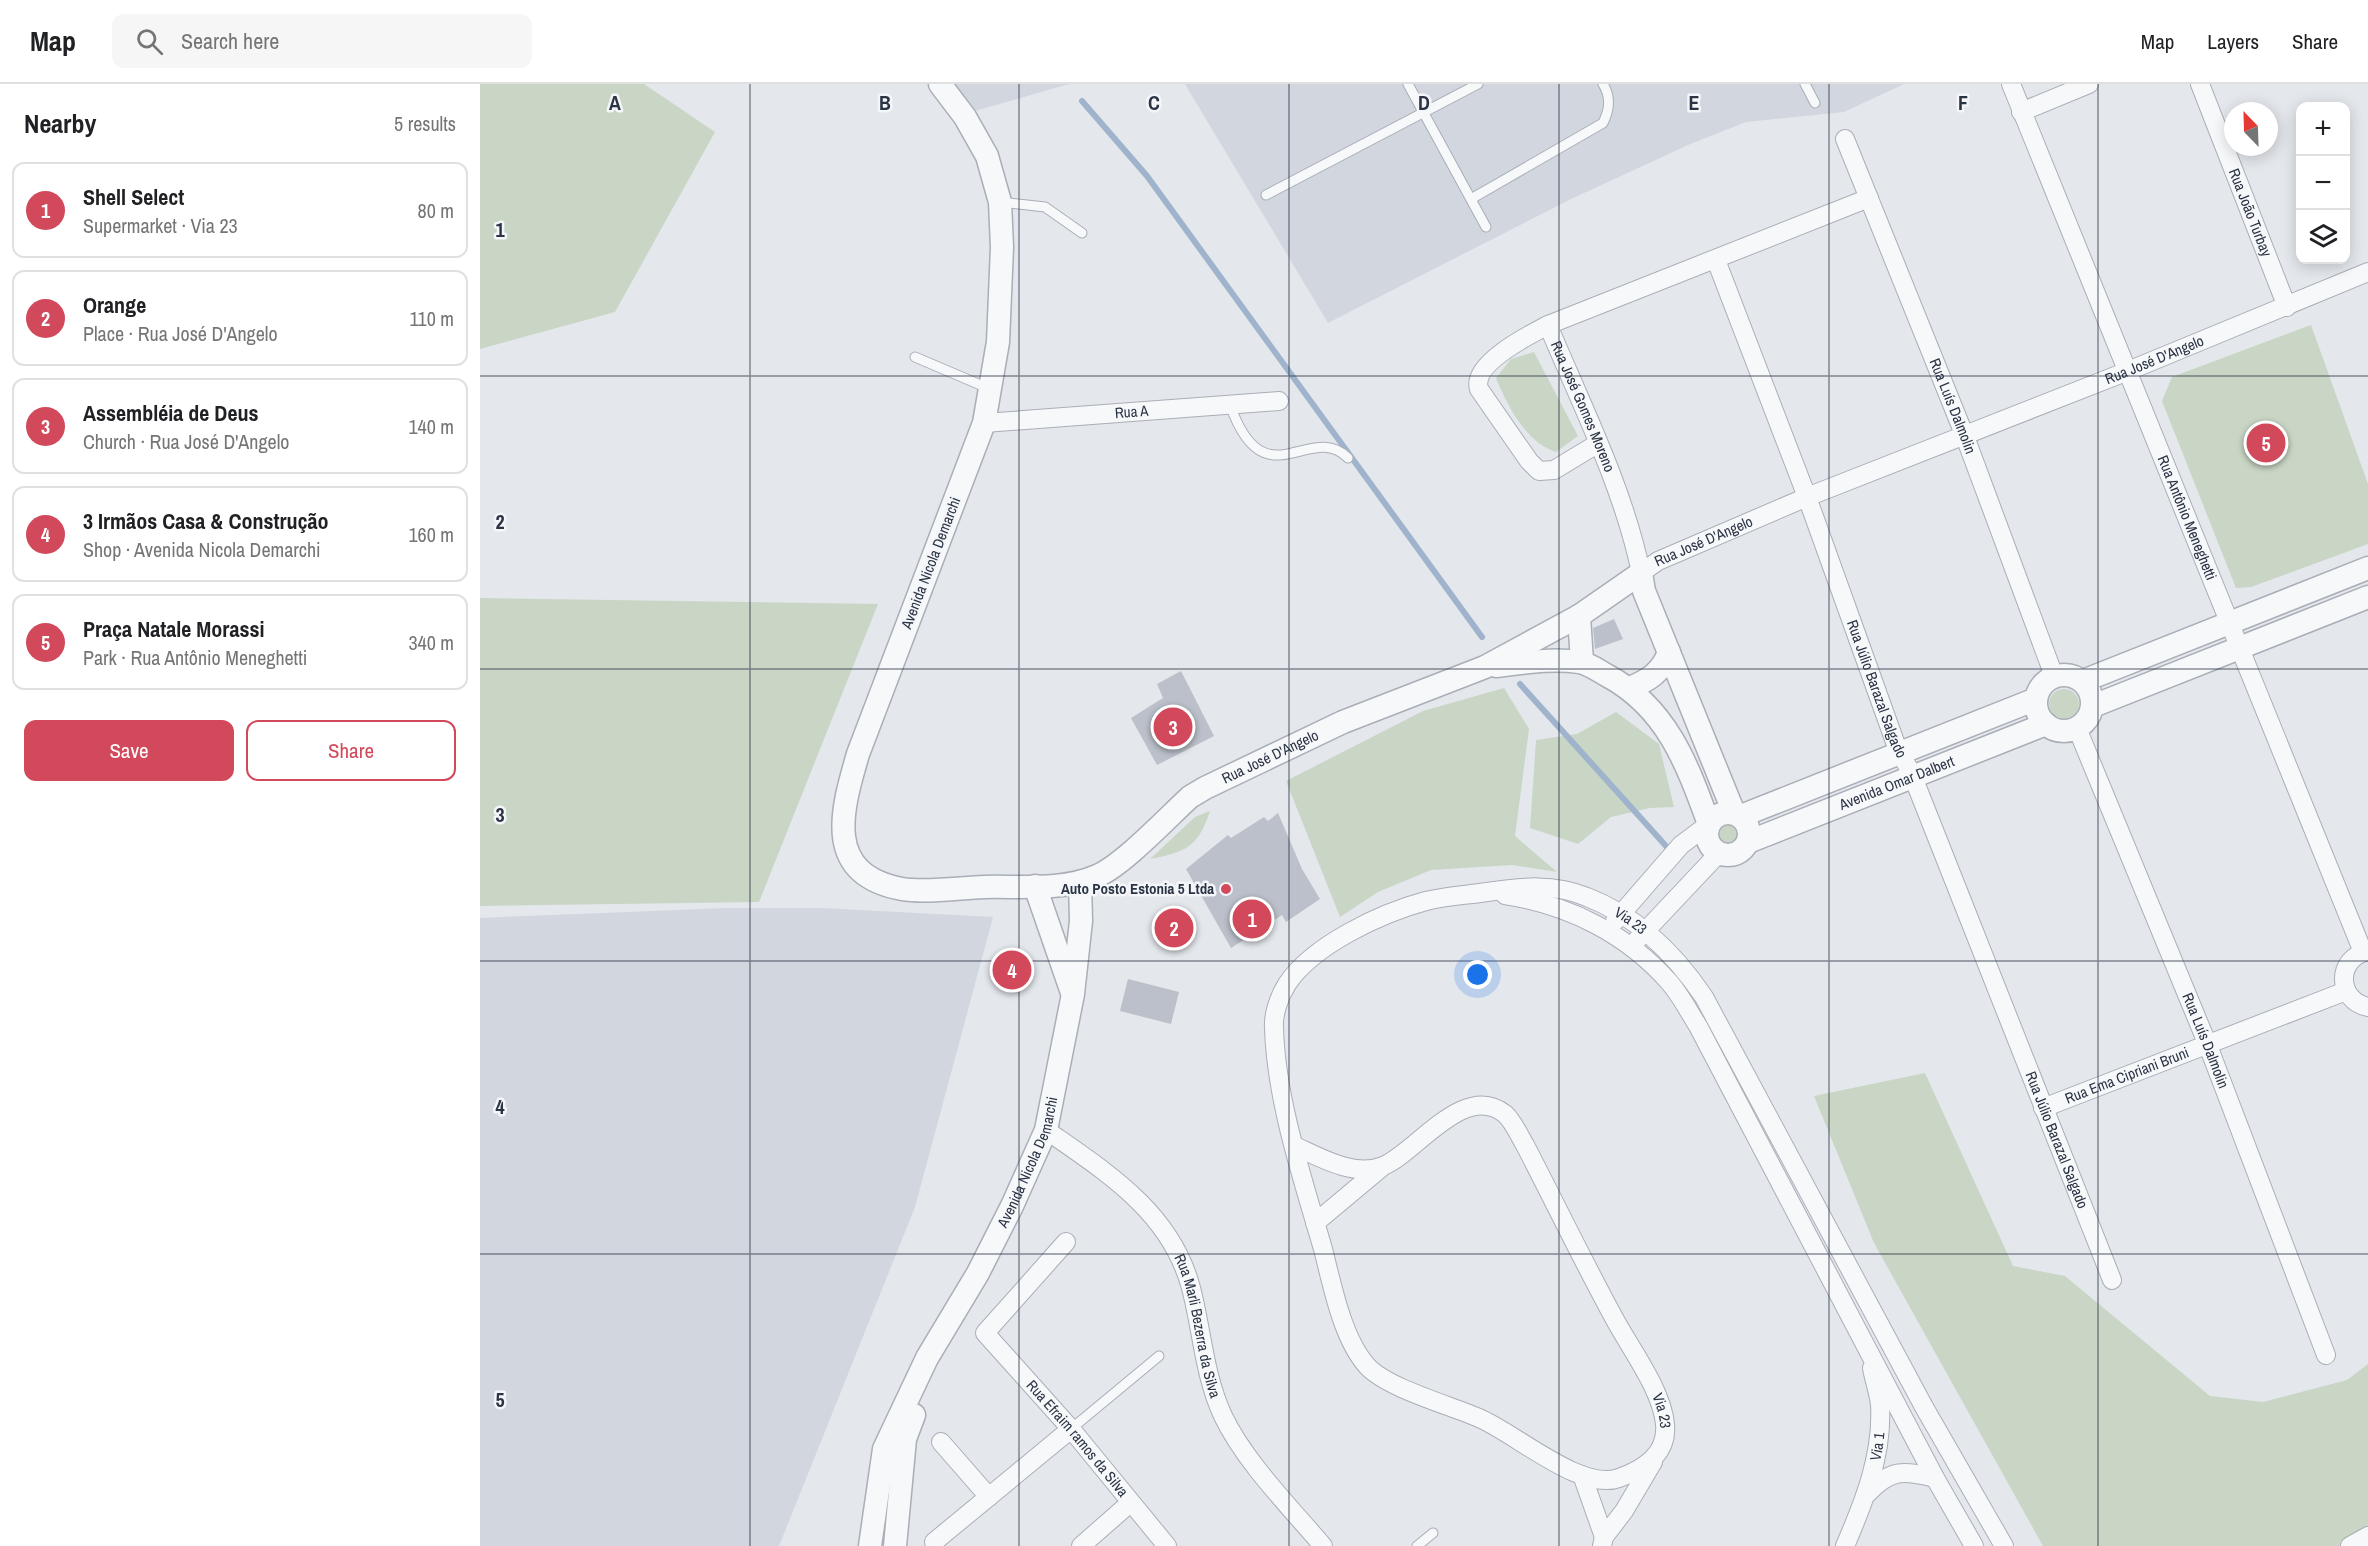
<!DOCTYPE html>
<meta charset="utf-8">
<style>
body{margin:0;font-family:"Archivo Narrow",sans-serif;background:#f6f6f6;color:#202124}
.controls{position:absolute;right:18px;top:18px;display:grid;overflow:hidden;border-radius:12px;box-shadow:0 3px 15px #0003}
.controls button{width:54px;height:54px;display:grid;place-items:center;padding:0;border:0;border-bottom:2px solid #e0e0e0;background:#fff;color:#202124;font:30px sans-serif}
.compass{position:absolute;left:1744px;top:18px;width:54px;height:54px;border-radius:50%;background:#fff;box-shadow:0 3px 15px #0003;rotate:337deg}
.you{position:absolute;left:998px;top:891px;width:21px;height:21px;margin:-15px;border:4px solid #fff;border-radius:50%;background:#1a73e8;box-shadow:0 0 0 9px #1a73e833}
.badge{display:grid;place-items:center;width:39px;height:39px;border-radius:50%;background:#d1495b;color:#fff;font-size:20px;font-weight:700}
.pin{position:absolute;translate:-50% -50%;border:3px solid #fff;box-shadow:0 2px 6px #0006}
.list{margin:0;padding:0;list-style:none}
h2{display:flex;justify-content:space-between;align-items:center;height:78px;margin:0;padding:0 24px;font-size:26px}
h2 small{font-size:20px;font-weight:400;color:#757577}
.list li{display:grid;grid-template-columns:39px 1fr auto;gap:18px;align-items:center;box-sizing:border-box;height:96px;margin:0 12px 12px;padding:0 12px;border:2px solid #e0e0e0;border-radius:12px}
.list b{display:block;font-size:22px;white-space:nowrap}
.list p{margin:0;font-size:20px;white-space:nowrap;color:#757577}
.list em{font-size:20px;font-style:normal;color:#757577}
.actions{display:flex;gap:12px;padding:18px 24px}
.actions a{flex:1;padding:14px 0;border:2px solid #d1495b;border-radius:12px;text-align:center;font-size:21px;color:#d1495b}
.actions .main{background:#d1495b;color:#fff}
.icon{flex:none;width:33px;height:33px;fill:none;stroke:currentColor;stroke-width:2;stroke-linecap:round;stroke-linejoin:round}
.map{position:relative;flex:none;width:1888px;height:1462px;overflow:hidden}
header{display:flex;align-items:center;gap:36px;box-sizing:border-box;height:84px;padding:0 30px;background:#fff;border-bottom:2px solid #e0e0e0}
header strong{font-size:28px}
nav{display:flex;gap:33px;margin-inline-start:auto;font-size:21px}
.search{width:420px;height:54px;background:#f6f6f6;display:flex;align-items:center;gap:15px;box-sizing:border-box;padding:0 21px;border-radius:12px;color:#757577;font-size:22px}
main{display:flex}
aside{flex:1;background:#fff}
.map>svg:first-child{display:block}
.built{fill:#d2d6de}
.green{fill:#c9d6c5}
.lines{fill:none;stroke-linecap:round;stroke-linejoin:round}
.stream{stroke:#9fb4cc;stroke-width:6}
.building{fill:#bbc0ca}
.service-casing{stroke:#a9aeb7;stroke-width:11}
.minor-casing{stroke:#a9aeb7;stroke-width:20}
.tertiary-casing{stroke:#a9aeb7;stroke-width:25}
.service{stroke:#f7f8fa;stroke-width:9}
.minor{stroke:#f7f8fa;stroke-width:18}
.tertiary{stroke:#f7f8fa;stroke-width:22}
.grid{fill:none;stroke:#2b3445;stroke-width:1.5;stroke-opacity:0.55}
.poi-dot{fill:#d1495b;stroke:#f4f6f9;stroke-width:2}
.labels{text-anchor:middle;stroke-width:5;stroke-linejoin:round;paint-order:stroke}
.street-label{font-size:15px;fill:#2b3445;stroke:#f4f6f9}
.poi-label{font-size:15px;font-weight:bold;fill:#2b3445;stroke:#f4f6f9;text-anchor:end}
.grid-label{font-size:20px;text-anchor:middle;font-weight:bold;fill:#2b3445;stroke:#f4f6f9;stroke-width:5;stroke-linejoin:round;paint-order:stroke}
</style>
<header>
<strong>Map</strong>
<div class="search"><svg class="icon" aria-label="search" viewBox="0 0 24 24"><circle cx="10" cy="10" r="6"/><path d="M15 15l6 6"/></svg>Search here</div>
<nav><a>Map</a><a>Layers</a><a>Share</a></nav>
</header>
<main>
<aside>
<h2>Nearby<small>5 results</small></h2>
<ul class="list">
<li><span class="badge">1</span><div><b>Shell Select</b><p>Supermarket · Via 23</p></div><em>80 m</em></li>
<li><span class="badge">2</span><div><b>Orange</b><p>Place · Rua José D'Angelo</p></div><em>110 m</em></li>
<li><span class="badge">3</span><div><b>Assembléia de Deus</b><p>Church · Rua José D'Angelo</p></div><em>140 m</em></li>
<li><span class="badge">4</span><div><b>3 Irmãos Casa &amp; Construção</b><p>Shop · Avenida Nicola Demarchi</p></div><em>160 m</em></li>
<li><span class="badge">5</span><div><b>Praça Natale Morassi</b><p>Park · Rua Antônio Meneghetti</p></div><em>340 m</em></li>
</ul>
<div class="actions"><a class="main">Save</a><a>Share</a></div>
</aside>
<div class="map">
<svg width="1888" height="1462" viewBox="0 0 1888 1462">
<rect width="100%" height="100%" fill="#e4e7ec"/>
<g class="built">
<path d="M472,0H589L488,29Z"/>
<path d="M705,0H1424L1364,28L1266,38L1208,61L1089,116L848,239Z"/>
<path d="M248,824H341L513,833L435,1123L299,1462H0V834Z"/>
</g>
<g class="green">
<path d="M0,0H164L235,48L135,228L0,265Z"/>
<path d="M1831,241L1888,400V460L1771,503L1756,504L1682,317L1692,293Z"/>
<path d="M1054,268L1098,352L1076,368C1046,359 1027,321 1016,294L1031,275Z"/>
<path d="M0,514L398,520L279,818L0,822Z"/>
<path d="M1024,604L1049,645L1035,752L1077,788L1032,781L951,786L898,808L860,833L806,697L943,627Z"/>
<circle cx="1584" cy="620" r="15"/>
<path d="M1136,628L1179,660L1194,723L1170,724L1131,733L1098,760L1050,744L1056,656L1097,650Z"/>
<path d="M730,727C718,763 706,768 670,775L715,733Z"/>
<circle cx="1249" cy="750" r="15"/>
<path d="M1445,989L1533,1182L1585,1192L1730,1312L1783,1318L1867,1296L1888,1280V1462H1563L1394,1159L1334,1012Z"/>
</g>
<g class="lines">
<g class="stream">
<path d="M602,17L667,92L1002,553"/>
<path d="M1040,600L1186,762"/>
</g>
</g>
<g class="building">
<path d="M1134,535L1143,555L1115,565L1113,544Z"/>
<path d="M701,587L734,652L677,681L651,634L683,614L677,600Z"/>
<path d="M798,729L822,785L840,815L806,838L802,831L751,864L706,785L748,751L751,754L784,733L788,737Z"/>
<path d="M690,829L710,846L698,860L678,842Z"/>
<path d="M648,895L699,908L691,940L640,927Z"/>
</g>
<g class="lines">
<g class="service-casing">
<g id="service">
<path d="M928,0L1006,143"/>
<path d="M1325,0L1335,19"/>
<path d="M786,111L998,0"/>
<path d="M991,115L1123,39C1130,25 1131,13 1123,0"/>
<path d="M520,118L565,123L602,149"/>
<path d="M435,273L510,305"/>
<path d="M750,321C785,419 830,336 868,374"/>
<path d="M591,1345L679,1272"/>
<path d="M937,1462L953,1449"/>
</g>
</g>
<g class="minor-casing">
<g id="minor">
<path id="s1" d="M1531,0L1883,868"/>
<path id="s2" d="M1720,0L1807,223"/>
<path d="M1541,28L1609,0"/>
<path id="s3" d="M1365,55L1484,350L1574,592"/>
<path id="s4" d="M1389,114L1068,241C1101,320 1144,405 1161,489L1178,477L1327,413L1648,287L1888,188"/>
<path id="s5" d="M1236,176L1327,413L1415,658L1433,693L1632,1196"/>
<path d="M1068,241C1049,251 991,280 999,305L1049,377L1059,387L1074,386L1117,360"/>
<path id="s6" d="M504,339L799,317"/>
<path id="s7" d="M1597,644L1727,959L1846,1271"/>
<path d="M1025,811C1089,821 1147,850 1190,899C1201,912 1209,928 1218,942L1455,1394L1494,1462"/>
<path d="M1135,837L1201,761L1229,740"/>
<path d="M1157,856L1239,769"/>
<path d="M1888,867C1856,874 1856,916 1888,923"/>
<path id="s8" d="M1563,1024L1866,907"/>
<path id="s9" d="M566,1046C626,1088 691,1128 711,1204C722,1246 724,1291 743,1332C765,1378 810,1423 843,1462"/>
<path id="s10" d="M815,1062C839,1073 875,1094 903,1082C936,1069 984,997 1025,1030C1033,1037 1039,1051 1045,1061C1075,1119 1103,1177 1134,1234C1150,1264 1182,1306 1185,1340C1188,1370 1164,1385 1139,1394C1101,1408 1035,1349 999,1334C969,1321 907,1304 887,1282C862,1254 852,1200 843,1165C823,1096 796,1016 794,944C793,930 799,913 807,900C833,861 901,829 946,817C966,812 987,811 1007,808C1041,803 1074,799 1107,813C1156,832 1195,870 1224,913L1444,1323L1524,1462"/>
<path d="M835,1139L902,1083"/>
<path id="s11" d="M586,1158L505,1249L591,1345L687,1462"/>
<path d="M461,1358L509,1413"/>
<path d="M1102,1391L1124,1453"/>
<path d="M1387,1410C1410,1385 1423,1386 1455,1394"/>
<path d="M454,1458L591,1345"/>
<path d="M601,1462L650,1419"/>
<path d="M1122,1462L1124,1453L1144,1427L1173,1378"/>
<path id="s12" d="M1365,1462C1384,1418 1403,1371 1400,1321C1399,1309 1394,1296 1392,1284"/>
<path d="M1870,1462L1888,1452"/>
</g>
</g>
<g class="tertiary-casing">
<g id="tertiary">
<path id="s13" d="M460,0L485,33L507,72L520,118L522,163L518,258L504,339L378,670C362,725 342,790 422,805C445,809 479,804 504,803C540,802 583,807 617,792C643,781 687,734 710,713L725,704L863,638L1005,583L1099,532L1161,489L1164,507L1254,729"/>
<path d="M1099,532L1102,578"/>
<path d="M1016,582C1043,579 1071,574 1099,578C1108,579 1119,587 1128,592C1187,624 1207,680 1229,740"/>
<circle cx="1584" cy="619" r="28"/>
<path d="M1603,597L1888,484"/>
<path d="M1150,604C1169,596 1182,588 1189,568"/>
<path d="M1613,622L1888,513"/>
<circle cx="1248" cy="750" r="21"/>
<path d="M1261,732L1556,615"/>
<path id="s14" d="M1268,758L1566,640"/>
<path d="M555,802L591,906"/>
<path id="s15" d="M390,1462L404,1365L447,1274L498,1189L532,1122L566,1046L593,910L601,837L600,798"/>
<path d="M415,1462L425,1355L434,1331"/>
</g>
</g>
<use href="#service" class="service"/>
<use href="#minor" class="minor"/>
<use href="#tertiary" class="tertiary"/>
</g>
<path class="grid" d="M270,0V1462M539,0V1462M809,0V1462M1079,0V1462M1349,0V1462M1618,0V1462M0,292H1888M0,585H1888M0,877H1888M0,1170H1888"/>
<circle class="poi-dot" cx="746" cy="805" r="6"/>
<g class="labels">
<g class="street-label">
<text dy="5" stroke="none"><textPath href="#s2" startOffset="138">Rua João Turbay</textPath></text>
<text dy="5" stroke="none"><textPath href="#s4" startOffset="1167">Rua José D'Angelo</textPath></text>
<text dy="5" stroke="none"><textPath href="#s4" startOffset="434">Rua José Gomes Moreno</textPath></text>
<text dy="5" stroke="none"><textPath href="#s3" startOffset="288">Rua Luís Dalmolin</textPath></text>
<text dy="5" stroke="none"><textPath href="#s6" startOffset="148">Rua A</textPath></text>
<text dy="5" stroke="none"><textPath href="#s1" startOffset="468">Rua Antônio Meneghetti</textPath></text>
<text dy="5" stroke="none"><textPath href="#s4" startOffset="681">Rua José D'Angelo</textPath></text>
<text transform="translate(451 479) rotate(-69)" y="5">Avenida Nicola Demarchi</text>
<text dy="5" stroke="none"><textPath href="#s5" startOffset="458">Rua Júlio Barazal Salgado</textPath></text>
<text dy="5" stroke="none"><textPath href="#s13" startOffset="1288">Rua José D'Angelo</textPath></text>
<text dy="5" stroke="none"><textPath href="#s14" startOffset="160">Avenida Omar Dalbert</textPath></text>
<text dy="5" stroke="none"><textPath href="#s10" startOffset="1720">Via 23</textPath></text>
<text dy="5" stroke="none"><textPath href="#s7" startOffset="338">Rua Luís Dalmolin</textPath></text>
<text dy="5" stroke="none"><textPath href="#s8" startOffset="90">Rua Ema Cipriani Bruni</textPath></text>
<text dy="5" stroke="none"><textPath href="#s5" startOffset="944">Rua Júlio Barazal Salgado</textPath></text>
<text dy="5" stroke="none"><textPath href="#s15" startOffset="420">Avenida Nicola Demarchi</textPath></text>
<text dy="5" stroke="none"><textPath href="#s9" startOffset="258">Rua Marli Bezerra da Silva</textPath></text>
<text dy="5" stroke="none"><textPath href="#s10" startOffset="572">Via 23</textPath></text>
<text dy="5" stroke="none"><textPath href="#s11" startOffset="262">Rua Efraim ramos da Silva</textPath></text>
<text dy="5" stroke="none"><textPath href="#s12" startOffset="105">Via 1</textPath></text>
</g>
<g class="poi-label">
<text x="734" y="810">Auto Posto Estonia 5 Ltda</text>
</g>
</g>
<g class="grid-label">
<text x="135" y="26">A</text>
<text x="405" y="26">B</text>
<text x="674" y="26">C</text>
<text x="944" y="26">D</text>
<text x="1214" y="26">E</text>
<text x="1483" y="26">F</text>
<text x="20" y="153">1</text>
<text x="20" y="445">2</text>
<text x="20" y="738">3</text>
<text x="20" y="1030">4</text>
<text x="20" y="1323">5</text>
</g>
</svg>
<div class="controls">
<button>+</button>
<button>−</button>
<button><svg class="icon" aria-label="layers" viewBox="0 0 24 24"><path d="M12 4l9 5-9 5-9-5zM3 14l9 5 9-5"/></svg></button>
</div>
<svg class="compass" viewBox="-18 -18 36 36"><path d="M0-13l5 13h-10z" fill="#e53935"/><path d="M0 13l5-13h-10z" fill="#757577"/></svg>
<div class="you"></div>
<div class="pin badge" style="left:772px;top:835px">1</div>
<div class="pin badge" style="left:694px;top:844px">2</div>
<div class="pin badge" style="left:693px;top:643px">3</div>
<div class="pin badge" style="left:532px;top:886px">4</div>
<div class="pin badge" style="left:1786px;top:359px">5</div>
</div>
</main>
